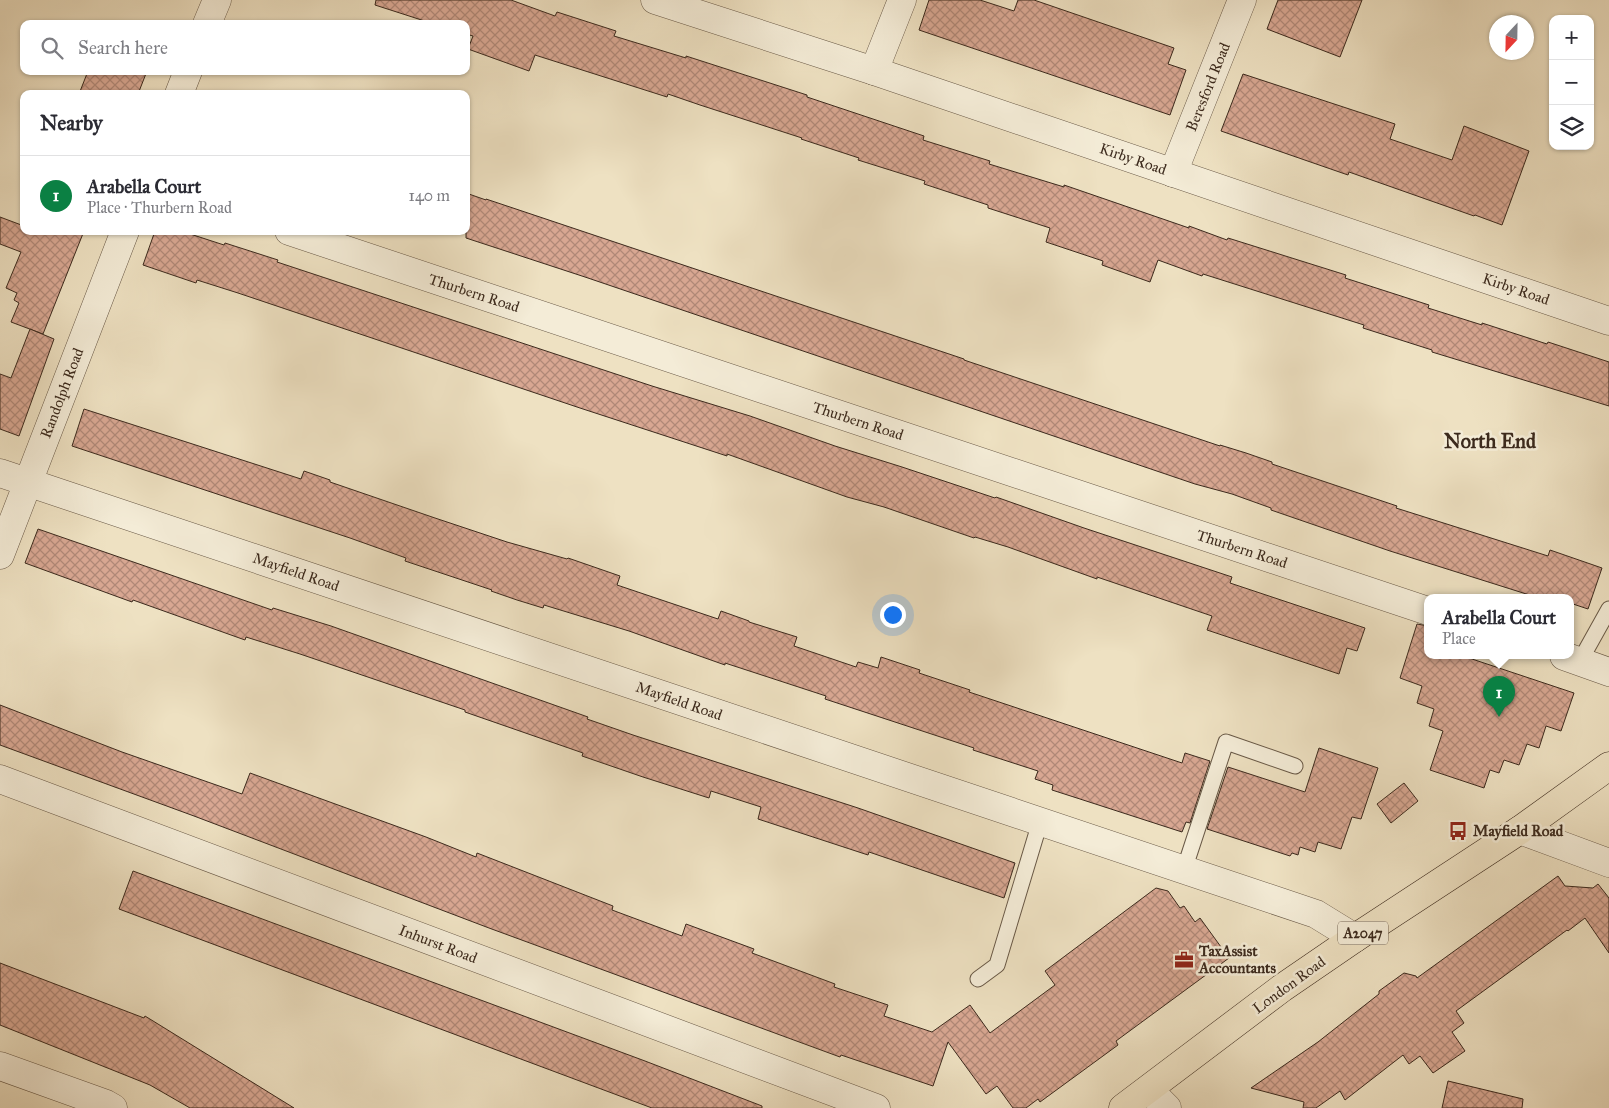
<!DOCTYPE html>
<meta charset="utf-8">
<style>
body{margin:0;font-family:"IM FELL Great Primer",serif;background:#f7f7f7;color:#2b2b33}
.controls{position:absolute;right:15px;top:15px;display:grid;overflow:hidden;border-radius:10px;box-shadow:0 1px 4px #0004}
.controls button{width:45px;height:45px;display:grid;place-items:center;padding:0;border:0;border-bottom:1px solid #e1e1e2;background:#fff;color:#2b2b33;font:25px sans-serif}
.compass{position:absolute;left:1489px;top:15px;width:45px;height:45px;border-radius:50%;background:#fff;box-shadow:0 1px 4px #0004;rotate:202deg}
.you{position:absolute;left:892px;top:614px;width:18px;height:18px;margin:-12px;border:4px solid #fff;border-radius:50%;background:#1a73e8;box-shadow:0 0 0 8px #1a73e833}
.badge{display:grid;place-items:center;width:32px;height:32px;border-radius:50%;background:#0b8043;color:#fff;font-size:16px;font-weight:700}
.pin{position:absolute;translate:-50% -41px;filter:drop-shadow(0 1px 2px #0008)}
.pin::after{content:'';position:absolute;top:26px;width:18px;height:15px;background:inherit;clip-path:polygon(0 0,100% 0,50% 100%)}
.popup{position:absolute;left:1424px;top:594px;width:150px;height:65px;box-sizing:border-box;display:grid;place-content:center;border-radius:10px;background:#fff;filter:drop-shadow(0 1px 4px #0005);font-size:16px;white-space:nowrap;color:#7c7c81}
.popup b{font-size:19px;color:#2b2b33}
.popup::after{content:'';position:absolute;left:50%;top:100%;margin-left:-10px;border:10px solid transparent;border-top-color:#fff}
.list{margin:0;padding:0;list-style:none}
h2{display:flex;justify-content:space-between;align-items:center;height:65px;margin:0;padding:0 20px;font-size:21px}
h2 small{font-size:16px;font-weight:400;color:#7c7c81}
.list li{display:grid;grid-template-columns:32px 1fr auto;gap:15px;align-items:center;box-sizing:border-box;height:80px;padding:0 20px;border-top:1px solid #e1e1e2}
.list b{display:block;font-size:19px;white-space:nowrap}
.list p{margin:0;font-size:16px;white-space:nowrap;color:#7c7c81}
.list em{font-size:16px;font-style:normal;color:#7c7c81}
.icon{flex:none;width:28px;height:28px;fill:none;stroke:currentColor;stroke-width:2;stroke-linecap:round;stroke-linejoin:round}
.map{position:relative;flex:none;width:1609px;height:1108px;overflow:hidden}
.search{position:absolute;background:#fff;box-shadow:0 1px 4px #0004;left:20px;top:20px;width:450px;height:55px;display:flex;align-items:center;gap:12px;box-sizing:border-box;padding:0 18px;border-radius:10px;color:#7c7c81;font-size:19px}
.panel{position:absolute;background:#fff;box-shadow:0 1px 4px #0004;left:20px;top:90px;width:450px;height:145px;border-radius:10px}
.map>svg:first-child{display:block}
.building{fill:url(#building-cross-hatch);stroke:#3c2a1d}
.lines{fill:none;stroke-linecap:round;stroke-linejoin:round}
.lane-casing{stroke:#685846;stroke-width:17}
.street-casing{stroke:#685846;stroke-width:29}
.primary-casing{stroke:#3c2a1d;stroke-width:29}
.lane{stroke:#f4ecd7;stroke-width:15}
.street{stroke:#f4ecd7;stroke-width:28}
.primary{stroke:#eee1c2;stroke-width:28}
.labels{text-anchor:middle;stroke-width:5;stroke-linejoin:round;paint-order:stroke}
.shield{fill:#f4ecd7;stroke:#736455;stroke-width:1}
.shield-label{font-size:14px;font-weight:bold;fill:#3c2a1d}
.street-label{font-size:15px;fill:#3c2a1d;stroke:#f4ecd7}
.poi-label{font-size:15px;font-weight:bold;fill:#3c2a1d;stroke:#f4ecd7;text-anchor:start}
.district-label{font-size:20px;font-weight:bold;fill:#3c2a1d;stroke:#f4ecd7}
</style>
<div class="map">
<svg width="1609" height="1108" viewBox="0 0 1609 1108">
<defs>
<pattern id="building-cross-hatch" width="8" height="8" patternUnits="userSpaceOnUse" patternTransform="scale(1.25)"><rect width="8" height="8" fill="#d8a792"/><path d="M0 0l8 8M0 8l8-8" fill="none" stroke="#b08877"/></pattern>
</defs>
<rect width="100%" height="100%" fill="#eee1c2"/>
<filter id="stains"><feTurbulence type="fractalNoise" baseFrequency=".004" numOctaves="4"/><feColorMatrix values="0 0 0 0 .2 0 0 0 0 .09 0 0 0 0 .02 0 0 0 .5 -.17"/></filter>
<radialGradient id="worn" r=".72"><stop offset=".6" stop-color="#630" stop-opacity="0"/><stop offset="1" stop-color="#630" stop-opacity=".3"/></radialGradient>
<g class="building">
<path d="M376,0H511L555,16L557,12L616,31L614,36L686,58V56L807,95V97L924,136L923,140L990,161L989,164L1064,187V185L1189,228V226L1227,240L1228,238L1346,275L1345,278L1429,305L1428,308L1482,325V323L1547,344L1548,342L1609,362V406L1432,352V350L1363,328L1364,325L1203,274L1202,276L1158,260L1150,282L1102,265L1103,261L1046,242L1050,228L988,208V205L924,184L925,181L858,160L859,158L801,139L802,138L700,105L668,94L667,97L535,55L529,71L468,49L473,36L466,34V24H434L375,5Z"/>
<path d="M929,0H980L1014,11L1018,0H1034L1174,48L1168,64L1186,70L1170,115L919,30Z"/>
<path d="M1278,0H1362L1340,57L1267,29Z"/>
<path d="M88,71H147L138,94H79Z"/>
<path d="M1243,74L1395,124L1390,139L1452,160L1464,126L1529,151L1502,225L1475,215L1474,216L1349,172L1348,175L1221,131Z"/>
<path d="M466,193L486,200V199L964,359V360L1220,446V445L1246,453L1272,462V464L1397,506L1396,508L1548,556L1550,550L1602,568L1588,609L1570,603V598H1539L1390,551L1271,510V508L1232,494L1195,484L585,277L466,238Z"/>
<path d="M0,217L24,226V231H84L43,334L11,322L19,303L14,300L17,293L6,288L21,252L0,244Z"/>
<path d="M155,231H181L224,245L225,243L278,260L277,262L652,386L750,416L835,446L902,467L995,498L996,497L1084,528L1232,577L1230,583L1365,628L1357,651L1347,648L1339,674L1207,630L1212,616L1097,577V579L1008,547L975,537L974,538L884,507L847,497L727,454V456L580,408L238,293L197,280L196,283L143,265Z"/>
<path d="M30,329L54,339L19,436L0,429V374L11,378Z"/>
<path d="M84,409L301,479L304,471L330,480V482L435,518L507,542L567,559L568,558L620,576L617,585L718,619L721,611L749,621V622L797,637L794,646L856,667L858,662L878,668L881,657L920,670L919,673L970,690L969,692L1182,763L1185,753L1210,761L1190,823L1186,822L1182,832L1080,799L1052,790L1053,785L1035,779L1038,771L973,750L974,748L825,699L826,696L725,663V665L629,631L544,605L543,608L517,600L491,591L492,590L405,561L406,558L350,538L72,446Z"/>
<path d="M38,529L272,610L273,608L331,626L588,717L587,719L633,735L858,808L1015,863L1004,898L869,852L868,855L758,819L761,807L711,791L709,798L643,777L582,756L583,753L465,712V710L300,654L246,637L245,640L133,600L132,602L25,563Z"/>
<path d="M1417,624L1428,626V656H1463L1574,693L1561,731L1546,726L1539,748L1527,744L1519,765L1504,760L1499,773L1490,770L1484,788L1430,770L1443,731L1429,726L1434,709L1417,703L1422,686L1400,678Z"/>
<path d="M0,705L122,752L242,794L250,773L426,837L476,857L477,853L613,906L612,910L682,936L686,924L754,949L752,953L835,984L834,987L888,1005L884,1016L932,1032L970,1005L990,1033L1055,985L1045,971L1156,888L1168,891L1180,908L1184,906L1195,922L1200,918L1229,958L1116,1041L1118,1045L1040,1102L1038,1099L1026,1108H1013L997,1086L986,1094L948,1042L933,1086L841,1055L840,1057L489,928L194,816L0,745Z"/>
<path d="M1319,748L1378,768L1361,819L1352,817L1341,849L1318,842L1315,852L1300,847L1298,855L1292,853L1290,856L1207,829L1228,767L1305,792Z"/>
<path d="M1404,783L1418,801L1391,823L1377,804Z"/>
<path d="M133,871L645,1061L762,1106V1108H652L119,909Z"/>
<path d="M1558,876L1565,886L1593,888L1598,884L1609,898V953L1585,918L1568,931L1567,930L1456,1011L1464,1023L1452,1032L1465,1051L1433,1073L1420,1056L1409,1064L1403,1055L1345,1100L1340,1091L1316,1108H1303L1304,1102L1251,1088L1318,1042L1379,994V991L1404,973L1416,976L1417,978Z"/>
<path d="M0,963L144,1018L145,1016L294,1108H190L150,1085L0,1025Z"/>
<path d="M1448,1081L1523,1099L1522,1108H1442Z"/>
</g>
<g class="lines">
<g class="lane-casing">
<g id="lane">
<path d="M1580,661L1609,609"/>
<path d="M1184,870L1226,742L1295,766"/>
<path d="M978,979L997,965L1040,822"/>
</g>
</g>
<g class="street-casing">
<g id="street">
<path d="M655,0L874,71L1609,321"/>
<path d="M207,24L217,0"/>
<path d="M874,71L902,0"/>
<path d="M179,94L188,71"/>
<path d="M1173,173L1242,0"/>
<path d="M289,231L1428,611"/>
<path d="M0,473L1316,914L1355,938"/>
<path d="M0,555L125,231"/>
<path d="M1564,656L1609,672"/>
<path d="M0,779L876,1108"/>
<path d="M1520,830L1609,863"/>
<path d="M0,1066L106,1104L113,1108"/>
<path d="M1149,1090L1167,1108"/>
</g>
</g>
<g class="primary-casing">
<path id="primary" d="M1123,1108L1282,988L1355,938L1520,830L1609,766"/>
</g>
<use href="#lane" class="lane"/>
<use href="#street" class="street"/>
<use href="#primary" class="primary"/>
</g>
<defs>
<g id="bus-bare" transform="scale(1.5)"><path d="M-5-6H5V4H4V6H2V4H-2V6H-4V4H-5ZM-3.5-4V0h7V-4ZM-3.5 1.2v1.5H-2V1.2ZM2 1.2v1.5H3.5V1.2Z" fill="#8f2418" stroke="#f4ecd7" stroke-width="2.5" paint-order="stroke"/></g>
<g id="office-bare" transform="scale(1.5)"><path d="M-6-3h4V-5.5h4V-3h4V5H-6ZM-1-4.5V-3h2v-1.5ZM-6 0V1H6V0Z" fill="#8f2418" stroke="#f4ecd7" stroke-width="2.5" paint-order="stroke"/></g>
</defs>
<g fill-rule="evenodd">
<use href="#bus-bare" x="1458" y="831"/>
<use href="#office-bare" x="1184" y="960"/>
</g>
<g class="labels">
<rect class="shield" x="1338" y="921.5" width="50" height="23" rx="4"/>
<g class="shield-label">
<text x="1363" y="938">A2047</text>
</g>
<g class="street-label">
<text transform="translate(1208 87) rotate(-68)" y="5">Beresford Road</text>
<text transform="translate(1133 159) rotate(19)" y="5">Kirby Road</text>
<text transform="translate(1516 289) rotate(19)" y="5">Kirby Road</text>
<text transform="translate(474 293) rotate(18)" y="5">Thurbern Road</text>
<text transform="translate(62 393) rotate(-69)" y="5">Randolph Road</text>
<text transform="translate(858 421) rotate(18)" y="5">Thurbern Road</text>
<text transform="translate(1242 549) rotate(18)" y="5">Thurbern Road</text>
<text transform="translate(296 572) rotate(19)" y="5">Mayfield Road</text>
<text transform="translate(679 701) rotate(19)" y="5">Mayfield Road</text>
<text transform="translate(438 944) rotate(21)" y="5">Inhurst Road</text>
<text transform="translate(1289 985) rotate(-36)" y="5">London Road</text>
</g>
<g class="poi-label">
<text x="1473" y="836">Mayfield Road</text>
<text x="1199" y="956">TaxAssist<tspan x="1199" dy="17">Accountants</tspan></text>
</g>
<g class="district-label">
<text x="1490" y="448">North End</text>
</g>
</g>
<rect width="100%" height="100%" filter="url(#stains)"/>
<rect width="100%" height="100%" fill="url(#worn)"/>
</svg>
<div class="controls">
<button>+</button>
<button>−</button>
<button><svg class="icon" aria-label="layers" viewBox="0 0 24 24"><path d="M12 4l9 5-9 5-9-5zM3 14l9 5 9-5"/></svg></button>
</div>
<svg class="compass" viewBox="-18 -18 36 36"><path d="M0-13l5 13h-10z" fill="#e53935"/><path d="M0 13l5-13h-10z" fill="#7c7c81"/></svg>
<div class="you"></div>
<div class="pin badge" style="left:1499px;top:717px">1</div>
<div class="popup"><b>Arabella Court</b>Place</div>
<div class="search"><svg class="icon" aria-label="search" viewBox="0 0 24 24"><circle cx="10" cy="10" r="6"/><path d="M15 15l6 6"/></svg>Search here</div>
<section class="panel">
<h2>Nearby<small></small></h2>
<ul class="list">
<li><span class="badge">1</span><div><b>Arabella Court</b><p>Place · Thurbern Road</p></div><em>140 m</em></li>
</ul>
</section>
</div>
